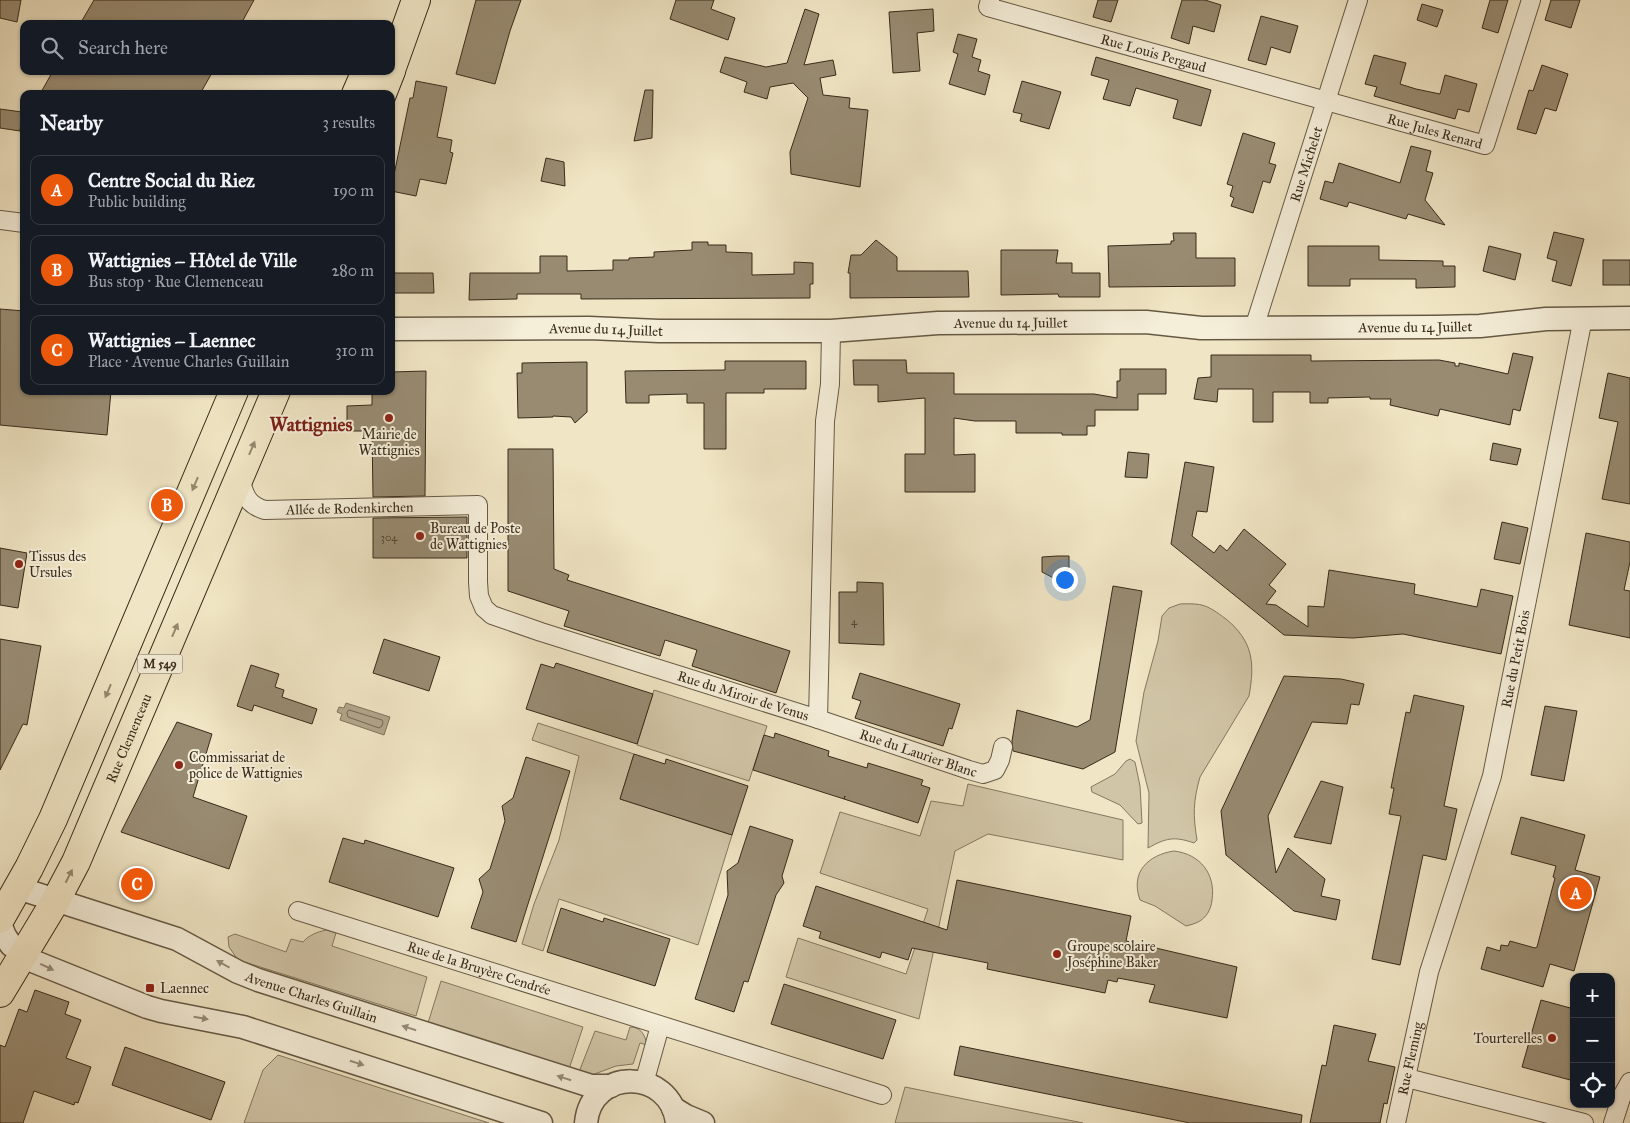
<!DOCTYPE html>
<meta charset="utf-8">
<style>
body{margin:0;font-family:"IM FELL Great Primer",serif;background:#20242c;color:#f1f3f6}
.controls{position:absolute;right:15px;bottom:15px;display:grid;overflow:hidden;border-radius:10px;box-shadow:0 1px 4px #0004}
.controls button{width:45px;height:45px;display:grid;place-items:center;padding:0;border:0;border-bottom:1px solid #363941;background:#171b24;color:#f1f3f6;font:25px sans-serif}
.you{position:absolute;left:1064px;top:579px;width:18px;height:18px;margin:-12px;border:4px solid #fff;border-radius:50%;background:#1a73e8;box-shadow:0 0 0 8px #1a73e833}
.badge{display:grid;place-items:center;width:32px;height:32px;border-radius:50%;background:#ea580c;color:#fff;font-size:16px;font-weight:700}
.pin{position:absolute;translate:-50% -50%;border:2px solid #fff;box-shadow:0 1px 5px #0006}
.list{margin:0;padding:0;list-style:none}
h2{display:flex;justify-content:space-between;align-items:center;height:65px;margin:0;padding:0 20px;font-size:21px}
h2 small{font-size:16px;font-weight:400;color:#9ea1a6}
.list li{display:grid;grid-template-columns:32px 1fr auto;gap:15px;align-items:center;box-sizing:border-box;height:70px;margin:0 10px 10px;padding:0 10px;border:1px solid #363941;border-radius:10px}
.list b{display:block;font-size:19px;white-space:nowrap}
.list p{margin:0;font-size:16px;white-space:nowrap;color:#9ea1a6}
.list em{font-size:16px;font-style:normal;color:#9ea1a6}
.icon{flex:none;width:28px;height:28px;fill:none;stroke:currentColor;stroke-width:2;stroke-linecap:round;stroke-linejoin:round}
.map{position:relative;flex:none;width:1630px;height:1123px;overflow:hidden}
.search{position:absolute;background:#171b24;box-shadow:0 1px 4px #0004;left:20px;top:20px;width:375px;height:55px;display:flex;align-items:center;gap:12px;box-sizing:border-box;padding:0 18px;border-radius:10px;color:#9ea1a6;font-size:19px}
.panel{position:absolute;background:#171b24;box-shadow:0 1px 4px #0004;left:20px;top:90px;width:375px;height:305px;border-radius:10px}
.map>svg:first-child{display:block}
.green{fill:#d1c5a7;stroke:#847860}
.water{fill:#b1a58a;stroke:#81745d}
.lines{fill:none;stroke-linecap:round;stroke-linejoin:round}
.shore{stroke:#746852;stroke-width:1}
.building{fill:#988b72;stroke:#382a19}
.minor-casing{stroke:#665944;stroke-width:20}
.tertiary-casing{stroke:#665944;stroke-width:25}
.primary-casing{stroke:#382a19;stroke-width:30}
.minor{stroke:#f5eed9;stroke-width:18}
.tertiary{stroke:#f5eed9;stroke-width:22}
.primary{stroke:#f0e5c4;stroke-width:28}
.oneway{fill:#94886e}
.oneway2{fill:#968c79}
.poi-dot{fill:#8f2418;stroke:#f5eed9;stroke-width:2}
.labels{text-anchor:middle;stroke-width:4;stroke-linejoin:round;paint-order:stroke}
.number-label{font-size:11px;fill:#50422f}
.shield{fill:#f5eed9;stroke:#716553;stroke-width:1}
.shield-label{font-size:12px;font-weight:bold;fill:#382a19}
.street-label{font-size:14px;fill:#382a19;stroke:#f5eed9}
.poi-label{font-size:14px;fill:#382a19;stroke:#f5eed9;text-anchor:start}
.district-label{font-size:19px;font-weight:bold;fill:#7a1f14;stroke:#f5eed9}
</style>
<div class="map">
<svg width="1630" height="1123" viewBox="0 0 1630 1123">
<rect width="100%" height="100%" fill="#f0e5c4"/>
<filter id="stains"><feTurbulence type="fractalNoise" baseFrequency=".004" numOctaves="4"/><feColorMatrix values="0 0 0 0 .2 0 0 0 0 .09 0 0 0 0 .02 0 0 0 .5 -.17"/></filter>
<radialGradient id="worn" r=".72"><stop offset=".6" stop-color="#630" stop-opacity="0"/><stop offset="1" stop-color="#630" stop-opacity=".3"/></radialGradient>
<g class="green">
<path d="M1180,604C1203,603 1207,605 1226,619C1253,641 1255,663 1249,696L1200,777C1193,802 1193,815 1197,840L1194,843C1174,836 1166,838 1148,848L1149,793L1136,741L1144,692L1158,641L1162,616L1169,608Z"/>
<path d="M654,690L767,726L749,781L637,745Z"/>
<path d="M538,723L634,754L620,799L732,835L698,945L559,899L543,951L522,944L534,904L559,840L579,756L532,740Z"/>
<path d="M1130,759L1135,762L1140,786L1142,823L1138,824L1120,805L1092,792L1091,787L1115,774L1126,761Z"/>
<path d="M968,784L1123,820V860L988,834L955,851L919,1019L786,977L798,938L906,974L928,909L820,873L840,812L920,836L931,801L963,806Z"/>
<path d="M1174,851C1200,854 1216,874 1212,900C1211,910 1206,918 1198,922C1194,924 1190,925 1186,926L1155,906L1140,900C1130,872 1148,855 1174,851Z"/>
<path d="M326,930L336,933L332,946L427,977L416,1016L238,960L229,947L228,937L235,934L286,952L291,939L303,942C309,935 317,932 326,930Z"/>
<path d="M441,981L583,1027L569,1069L428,1023Z"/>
<path d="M630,1027C641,1027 645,1035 647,1045L640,1043L633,1064L616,1066L592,1075L579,1072L595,1031L626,1040Z"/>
<path d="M278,1055L489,1123H244L263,1070Z"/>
<path d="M905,1087L1083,1123H895Z"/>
</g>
<path class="water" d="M346,703L390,717L384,735L340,720L342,714L337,712L339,707L344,708Z"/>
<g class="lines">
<path class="shore" d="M349,710L382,720L383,722L382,726L379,728L348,717L347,713Z"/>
</g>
<g class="building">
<path d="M0,0H21L17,22L0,18Z"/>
<path d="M94,0H254L241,24H80Z"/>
<path d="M476,0H521L510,31L495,84L456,74Z"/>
<path d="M676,0H714L711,9L735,18L728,40L670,19Z"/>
<path d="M1098,0H1118L1111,22L1093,17Z"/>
<path d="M1182,0H1205L1221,5L1214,32L1193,26L1189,44L1171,38Z"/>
<path d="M1490,0H1508L1498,33L1482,28Z"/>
<path d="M1551,0H1580L1571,28L1545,20Z"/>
<path d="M1422,4L1443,10L1437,27L1417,20Z"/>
<path d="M805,9L819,14L804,65L833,60L836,75L820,78L823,95L850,98L849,108L868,110L860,187L791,174L790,152L808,98L793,83L770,87L767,99L744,92L747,82L720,72L725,57L766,67L787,63Z"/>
<path d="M933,9L934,31L917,33L920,71L893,73L889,12Z"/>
<path d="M1261,16L1298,26L1290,53L1271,47L1266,65L1248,60Z"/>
<path d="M958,34L977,39L972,57L981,60L978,71L990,75L985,95L949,84L958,54L953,52Z"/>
<path d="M1374,55L1406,63L1400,84L1416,89L1440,94L1445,75L1477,84L1469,112L1458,109L1455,119L1374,96L1377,87L1365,84Z"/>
<path d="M1096,57L1211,90L1201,126L1173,118L1178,100L1136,88L1130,106L1103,99L1109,80L1091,75Z"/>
<path d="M1542,65L1568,74L1556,111L1545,108L1536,134L1517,129L1529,90L1533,91Z"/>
<path d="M53,71H213L200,94H40Z"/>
<path d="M416,81L447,87L437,137L452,140L450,152L453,153L446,184L420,179L416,196L391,191V189L410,98H413Z"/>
<path d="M1022,81L1061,92L1049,129L1020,121L1022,114L1013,112Z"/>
<path d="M645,90H653L652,138L634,141Z"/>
<path d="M0,109L22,112L20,131L0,128Z"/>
<path d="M1243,133L1275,143L1269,163L1276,165L1270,183L1263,181L1253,213L1231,206L1234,198L1230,196L1233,186L1227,184Z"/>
<path d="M1411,146L1431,151L1426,171L1433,173L1425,200L1445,225L1408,214L1406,219L1349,202L1347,207L1320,199L1325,181L1333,183L1339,163L1400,183Z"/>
<path d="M546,158L564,162L565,186L541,181Z"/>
<path d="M1554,232L1584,239L1571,286L1552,281L1557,261L1547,258Z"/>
<path d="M1173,233H1196V258H1235V286L1109,287L1108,246L1171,244V241H1174Z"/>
<path d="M876,240L897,257V271H968L969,297L850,298V273H848L851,255H861Z"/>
<path d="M692,242H708V245H726V252L752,253V275L794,274V262L813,263V284H810V298L581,299V294H517V299L469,300L470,273H540V256H567V271L613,270V260H629V258L654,257V252L692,250Z"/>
<path d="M1308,246H1379V260L1443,261V266H1455V287L1416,288V279H1350V286H1308Z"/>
<path d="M1489,246L1521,254L1515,280L1483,271Z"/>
<path d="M1001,250H1058L1056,263H1072V273H1100V297H1059L1058,294L1001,295Z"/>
<rect x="1603" y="260" width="27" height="25"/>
<path d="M391,273H433L434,293H391Z"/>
<path d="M0,309L24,311V391H111L107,435L0,425Z"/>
<path d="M1513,353L1533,357L1520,411L1513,409L1510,425L1440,409L1438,416L1390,405L1391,399H1370V397L1328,398V403H1310V392H1273V422H1253V389H1218L1217,402L1194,399L1198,378L1211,377V355H1311V361L1439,360L1455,363V366H1459V363L1508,374Z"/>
<path d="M853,360H906L907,373H954V394H1094L1117,398V381H1120V369H1166V394H1138V410H1095V426H1087V435H1062V433H1016V421H975L954,418V455L975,454V492H905V454H925V398L878,402V385H854Z"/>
<path d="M725,361H806V389H764V393H726V449H704V403H687V394L649,395V403H626L625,371L725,370Z"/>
<path d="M587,362V412L575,423L571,417L553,416V417L518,418L517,373H522V363Z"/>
<path d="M426,371L425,496L373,497L372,431H347V406L372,405V391H391V372Z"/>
<path d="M1608,373L1630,378V504L1602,499L1618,422L1599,418Z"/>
<path d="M1493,443L1521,449L1517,465L1490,460Z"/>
<path d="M508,449H553L554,569L569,575L567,580L790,651L776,693L692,666L697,650L665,640L660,656L564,626L569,611L508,591Z"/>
<path d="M1128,452L1149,454L1147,478L1125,477Z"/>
<path d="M1185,462L1214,467L1207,512L1197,511L1192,536L1214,553L1220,545L1227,551L1244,529L1286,564L1269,585L1276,591L1266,604L1276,605L1308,627V606L1324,607L1329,570L1415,584L1414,594L1477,607L1481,589L1513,596L1501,654L1403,634L1353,638L1284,635L1171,544Z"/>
<path d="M467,517V558H373V518Z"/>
<path d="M1502,522L1528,528L1520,564L1494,559Z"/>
<path d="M1586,533L1630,542V562L1624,590L1630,591V638L1569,625Z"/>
<path d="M0,548L27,553L18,608L0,605Z"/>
<path d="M1057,556H1069V586L1042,572V557Z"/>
<path d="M857,582L883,583L884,645L839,643V592H857Z"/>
<path d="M1113,586L1142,591L1115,752L1083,769L1013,751L1012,741L1017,710L1077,727L1090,720Z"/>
<path d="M0,639L41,646L27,725L23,724L0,770Z"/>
<path d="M384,639L440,657L429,691L373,673Z"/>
<path d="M556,663L653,694L637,744L526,709L541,664L554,668Z"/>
<path d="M251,665L279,674L275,687L284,690L282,697L317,709L312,724L254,705L252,711L237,706Z"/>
<path d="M860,673L960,704L952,729L949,728L943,746L855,718L861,701L852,698Z"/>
<path d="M1284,676L1341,679L1364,684L1359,705L1351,704L1347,724L1312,722L1268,816L1276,873L1288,848L1325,879L1321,896L1340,900L1336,920L1294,911L1226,855L1221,811Z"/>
<path d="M1414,695L1464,706L1444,806L1457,809L1446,860L1423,855L1400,965L1372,959L1401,816L1389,814L1394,788H1391L1406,712L1410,713Z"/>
<path d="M1545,706L1577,711L1564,781L1531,775Z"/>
<path d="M177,722L212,734L193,797L247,816L229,869L121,832Z"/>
<path d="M775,733L829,751L828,756L867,768L868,763L923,780L921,785L930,788L918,823L844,799L845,796L844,799L753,770L764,735L774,738Z"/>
<path d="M634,754L665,764L666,759L748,786L732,835L620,799Z"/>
<path d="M526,757L570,771L516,942L471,928L483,892L479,879L490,869L505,821L502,806L513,798Z"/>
<path d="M1321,781L1343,787L1331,844L1294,837Z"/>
<path d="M1521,817L1585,835L1575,870L1600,877L1574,971L1550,964L1543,987L1481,969L1487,947L1500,951L1501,945L1508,946L1510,941L1535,948L1537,947L1555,878L1553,877L1556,866L1511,854Z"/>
<path d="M750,826L793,840L782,876L784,883L776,895L748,982L744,981L734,1012L695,999L728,895L727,871L738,863Z"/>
<path d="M343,838L364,844L365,840L454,868L438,917L329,882Z"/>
<path d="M957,880L1131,916L1126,941L1237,967L1227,1018L1149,1002L1155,985L1118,978L1117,982L1108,980L1105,993L987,969L988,963L912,948L908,960L882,952L880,958L819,938L821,932L803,926L816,886L947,930Z"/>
<path d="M561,908L603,922L604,918L670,939L655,986L547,952Z"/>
<path d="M784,984L896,1020L883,1059L771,1024Z"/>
<path d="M35,990L69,1002L65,1014L81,1020L66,1058L91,1067L78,1103L75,1102L74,1105L34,1091L23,1123H0V1045L5,1047L19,1009L27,1012Z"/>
<path d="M1541,1000L1574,1009V1081L1522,1067Z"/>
<path d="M1334,1025L1376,1034L1368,1061L1395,1067L1387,1104L1384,1103L1380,1123H1310L1322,1065L1326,1066Z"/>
<path d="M960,1046L1302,1115L1301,1123H1190L954,1075Z"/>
<path d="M125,1047L225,1082L211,1120L112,1085Z"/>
</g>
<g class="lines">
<g class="minor-casing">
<g id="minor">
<path id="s1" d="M990,0L988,7L1485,145L1531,0"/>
<path d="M0,220L24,223"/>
<path id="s2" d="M1254,328L1358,0"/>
<path id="s3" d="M240,478C244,494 247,505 265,510L478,505V582L479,596L484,608L492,615L541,632L818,719L825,421L830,384L831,331"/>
<path id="s4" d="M818,719L969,770L983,774L995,770L1000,760L1003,747"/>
<path id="s5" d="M298,911L882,1095"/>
<path d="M1407,1078L1584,1123"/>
<path d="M644,1083L660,1026"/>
<path id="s6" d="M1396,1123L1429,972L1492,776L1583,318"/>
<path d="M1613,1123L1621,1098L1630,1082"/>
</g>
</g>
<g class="tertiary-casing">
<g id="tertiary">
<path id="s7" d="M391,329L589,328L659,331H831L938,323L1146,322L1201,328L1435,327L1480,326L1546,319L1630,318"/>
<path id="s8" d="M18,888L177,939L238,972L258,980L591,1086H611"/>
<path d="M0,924L5,936L11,945L35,962L147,1007L161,1011L243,1027L541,1123"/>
<path d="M673,1108L686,1116L703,1123"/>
<path d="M586,1123C591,1067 671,1068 677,1123"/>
</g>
</g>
<g class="primary-casing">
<g id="primary">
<path d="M391,70L416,0"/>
<path d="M356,94L366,71"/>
<path d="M382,94L391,71"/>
<path d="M0,919L29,868L53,819L234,391"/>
<path id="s9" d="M0,993L56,900L76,862L276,391"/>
</g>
</g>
<use href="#minor" class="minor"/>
<use href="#tertiary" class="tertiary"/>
<use href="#primary" class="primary"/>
</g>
<defs><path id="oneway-solid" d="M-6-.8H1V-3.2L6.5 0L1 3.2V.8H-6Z" transform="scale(1.25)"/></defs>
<g class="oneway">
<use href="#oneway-solid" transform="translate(252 448) rotate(-67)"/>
<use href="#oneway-solid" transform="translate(195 484) rotate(113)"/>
<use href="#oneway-solid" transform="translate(175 630) rotate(-67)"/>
<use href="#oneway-solid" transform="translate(108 691) rotate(113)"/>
<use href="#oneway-solid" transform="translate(69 876) rotate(-63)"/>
</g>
<g class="oneway2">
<use href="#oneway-solid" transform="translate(223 964) rotate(-151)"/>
<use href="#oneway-solid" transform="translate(47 967) rotate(25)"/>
<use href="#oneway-solid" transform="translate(201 1018) rotate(10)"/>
<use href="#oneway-solid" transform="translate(409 1028) rotate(-162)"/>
<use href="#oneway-solid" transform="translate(357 1063) rotate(18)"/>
<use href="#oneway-solid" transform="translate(564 1078) rotate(-163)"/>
</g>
<g class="poi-dot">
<circle cx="389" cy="418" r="5"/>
<circle cx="420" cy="536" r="5"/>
<circle cx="19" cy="564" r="5"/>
<circle cx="179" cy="765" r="5"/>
<circle cx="1057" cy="954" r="5"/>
<rect x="145" y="983" width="10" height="10" rx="2.5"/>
<circle cx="1552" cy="1038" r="5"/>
</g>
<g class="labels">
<g class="number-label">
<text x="389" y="541">304</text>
<text x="854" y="625">4</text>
</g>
<rect class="shield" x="137.5" y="654.5" width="45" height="19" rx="4"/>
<g class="shield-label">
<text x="160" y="668">M 549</text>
</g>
<g class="street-label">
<text dy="5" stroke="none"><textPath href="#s1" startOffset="179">Rue Louis Pergaud</textPath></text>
<text dy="5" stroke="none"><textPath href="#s1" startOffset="471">Rue Jules Renard</textPath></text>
<text dy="5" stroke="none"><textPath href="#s2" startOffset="172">Rue Michelet</textPath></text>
<text dy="5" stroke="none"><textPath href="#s7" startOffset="620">Avenue du 14 Juillet</textPath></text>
<text dy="5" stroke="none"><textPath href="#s7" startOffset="1025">Avenue du 14 Juillet</textPath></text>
<text dy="5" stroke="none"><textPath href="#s7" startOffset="215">Avenue du 14 Juillet</textPath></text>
<text dy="5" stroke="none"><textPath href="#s3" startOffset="128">Allée de Rodenkirchen</textPath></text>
<text dy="5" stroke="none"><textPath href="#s6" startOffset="480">Rue du Petit Bois</textPath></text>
<text dy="5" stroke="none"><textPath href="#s3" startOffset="635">Rue du Miroir de Venus</textPath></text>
<text dy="5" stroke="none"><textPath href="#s9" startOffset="286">Rue Clemenceau</textPath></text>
<text dy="5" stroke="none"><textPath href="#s4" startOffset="106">Rue du Laurier Blanc</textPath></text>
<text dy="5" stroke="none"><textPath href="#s5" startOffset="190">Rue de la Bruyère Cendrée</textPath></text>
<text dy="5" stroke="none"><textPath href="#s8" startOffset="314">Avenue Charles Guillain</textPath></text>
<text dy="5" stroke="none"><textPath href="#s6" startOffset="66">Rue Fleming</textPath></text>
</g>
<g class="poi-label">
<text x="389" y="439" text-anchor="middle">Mairie de<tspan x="389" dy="16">Wattignies</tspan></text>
<text x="430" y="533">Bureau de Poste<tspan x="430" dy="16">de Wattignies</tspan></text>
<text x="29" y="561">Tissus des<tspan x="29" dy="16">Ursules</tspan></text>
<text x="189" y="762">Commissariat de<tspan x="189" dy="16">police de Wattignies</tspan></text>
<text x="1067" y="951">Groupe scolaire<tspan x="1067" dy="16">Joséphine Baker</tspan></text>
<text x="160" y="993">Laennec</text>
<text x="1542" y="1043" text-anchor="end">Tourterelles</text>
</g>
<g class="district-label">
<text x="311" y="431">Wattignies</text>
</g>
</g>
<rect width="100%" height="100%" filter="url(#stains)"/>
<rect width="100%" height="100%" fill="url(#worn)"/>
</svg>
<div class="controls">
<button>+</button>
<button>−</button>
<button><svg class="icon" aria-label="locate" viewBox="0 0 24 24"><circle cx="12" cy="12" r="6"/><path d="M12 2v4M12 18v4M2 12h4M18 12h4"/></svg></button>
</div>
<div class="you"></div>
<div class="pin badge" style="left:1576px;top:893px">A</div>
<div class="pin badge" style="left:167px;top:505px">B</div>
<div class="pin badge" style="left:137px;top:884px">C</div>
<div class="search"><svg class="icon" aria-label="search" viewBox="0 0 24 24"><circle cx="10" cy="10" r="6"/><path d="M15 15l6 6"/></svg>Search here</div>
<section class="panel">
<h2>Nearby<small>3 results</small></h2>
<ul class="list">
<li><span class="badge">A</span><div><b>Centre Social du Riez</b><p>Public building</p></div><em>190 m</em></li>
<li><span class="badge">B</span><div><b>Wattignies – Hôtel de Ville</b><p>Bus stop · Rue Clemenceau</p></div><em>280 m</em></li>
<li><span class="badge">C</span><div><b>Wattignies – Laennec</b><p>Place · Avenue Charles Guillain</p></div><em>310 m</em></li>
</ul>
</section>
</div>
